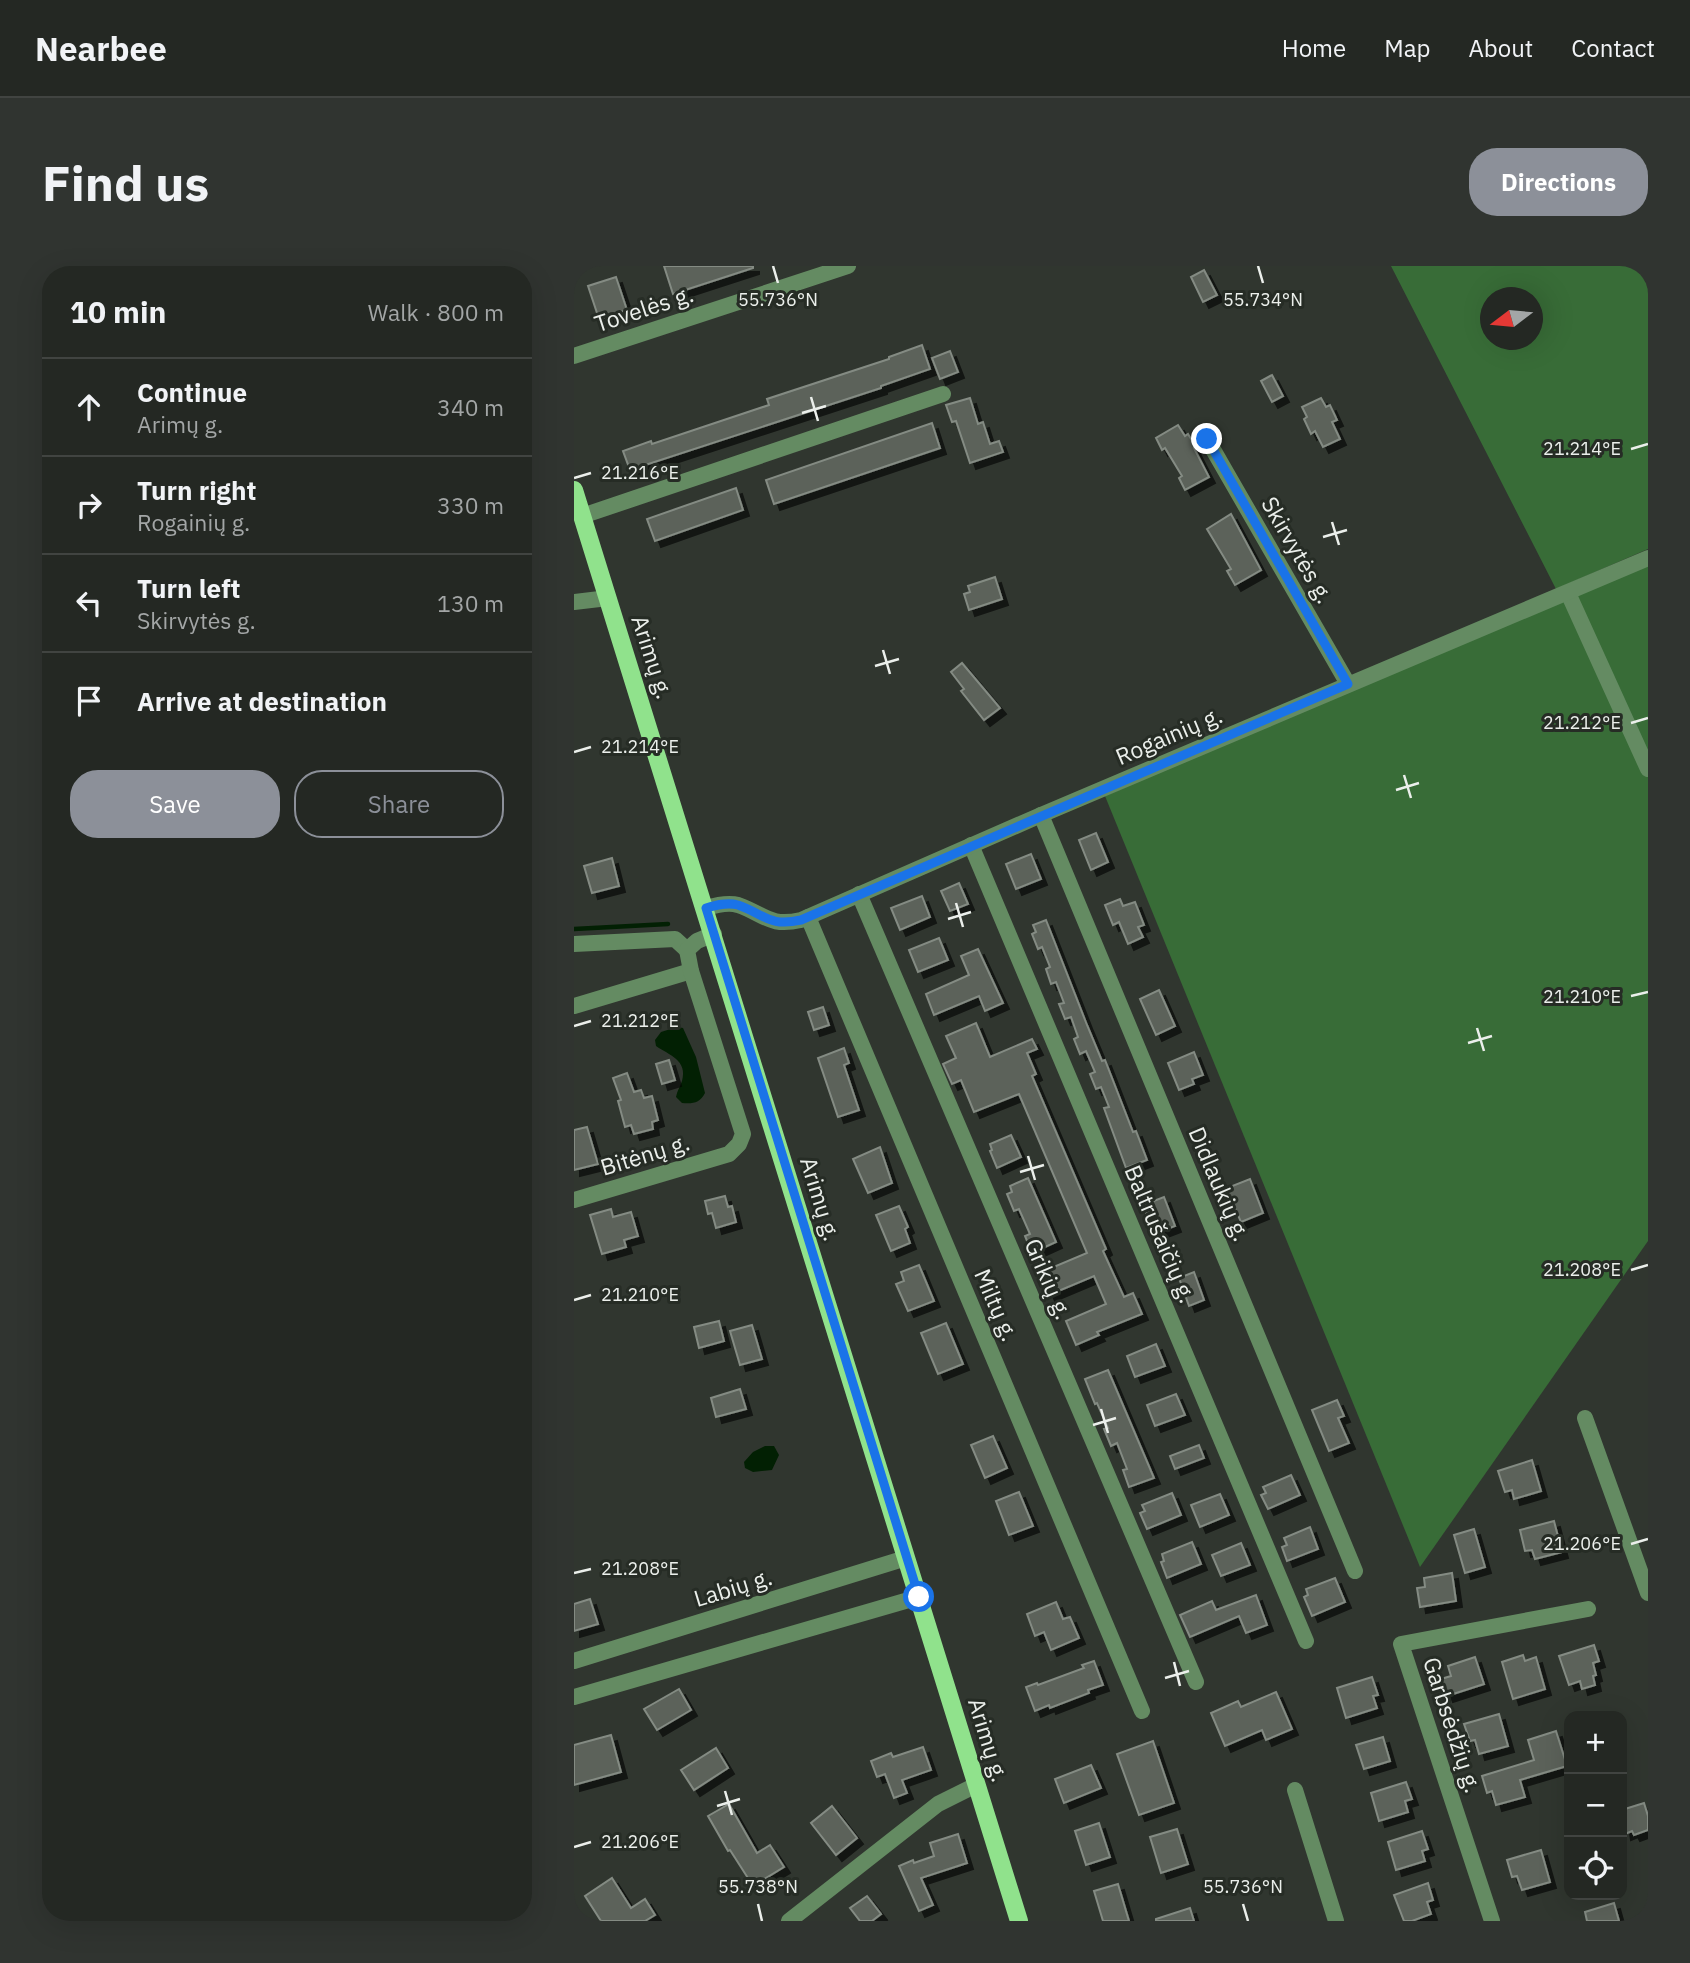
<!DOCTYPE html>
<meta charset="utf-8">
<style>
body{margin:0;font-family:"IBM Plex Sans",sans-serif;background:#303430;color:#f1f3f6}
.controls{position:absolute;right:21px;bottom:21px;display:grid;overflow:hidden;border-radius:14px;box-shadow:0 7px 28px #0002}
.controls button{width:63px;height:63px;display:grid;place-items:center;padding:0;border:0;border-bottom:2px solid #414441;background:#242823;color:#f1f3f6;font:35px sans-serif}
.compass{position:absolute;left:906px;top:21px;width:63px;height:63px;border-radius:50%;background:#242823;box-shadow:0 7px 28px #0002;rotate:254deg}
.stop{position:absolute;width:21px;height:21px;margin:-16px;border:5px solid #1a73e8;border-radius:50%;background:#fff}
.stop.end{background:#1a73e8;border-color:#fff;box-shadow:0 2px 7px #0008}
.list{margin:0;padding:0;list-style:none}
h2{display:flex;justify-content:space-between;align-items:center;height:91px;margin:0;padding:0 28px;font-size:30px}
h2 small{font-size:23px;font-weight:400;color:#a3a6a6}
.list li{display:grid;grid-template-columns:46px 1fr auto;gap:21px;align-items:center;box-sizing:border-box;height:98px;padding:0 28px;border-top:2px solid #414441}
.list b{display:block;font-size:26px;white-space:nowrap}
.list p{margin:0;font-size:23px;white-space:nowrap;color:#a3a6a6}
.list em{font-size:23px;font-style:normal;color:#a3a6a6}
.actions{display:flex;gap:14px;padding:21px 28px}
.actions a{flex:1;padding:16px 0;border:2px solid #8c9099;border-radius:28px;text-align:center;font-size:24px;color:#8c9099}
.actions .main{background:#8c9099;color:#fff}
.icon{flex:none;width:38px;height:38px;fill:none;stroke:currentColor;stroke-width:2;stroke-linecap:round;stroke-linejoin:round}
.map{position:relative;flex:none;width:1074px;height:1655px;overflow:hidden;border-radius:28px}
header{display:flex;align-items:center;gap:42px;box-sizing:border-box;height:98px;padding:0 35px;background:#242823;border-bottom:2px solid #414441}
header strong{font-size:33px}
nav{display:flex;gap:38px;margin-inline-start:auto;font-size:24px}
.intro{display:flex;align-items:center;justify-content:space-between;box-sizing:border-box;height:168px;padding:0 42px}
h1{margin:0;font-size:49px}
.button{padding:18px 32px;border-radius:28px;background:#8c9099;color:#fff;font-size:24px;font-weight:700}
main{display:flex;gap:42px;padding:0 42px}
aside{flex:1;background:#242823;border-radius:28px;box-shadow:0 7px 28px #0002}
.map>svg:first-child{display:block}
.green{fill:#386c37;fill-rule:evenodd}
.water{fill:#022003}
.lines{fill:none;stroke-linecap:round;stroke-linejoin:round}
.stream{stroke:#022003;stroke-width:4.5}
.building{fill:#5b625a;stroke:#848b83;stroke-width:2;filter:url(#shadow)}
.minor{stroke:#648b62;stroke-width:16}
.major{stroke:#90e28c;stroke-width:18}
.route{stroke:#1a73e8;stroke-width:9}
.ticks{fill:none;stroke:#ebefeb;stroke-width:2.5}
.labels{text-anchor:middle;stroke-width:6;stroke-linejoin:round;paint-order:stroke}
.street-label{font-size:23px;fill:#ebefeb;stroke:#262c25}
.ticks-label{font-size:18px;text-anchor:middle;fill:#ebefeb;stroke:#262c25;stroke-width:6;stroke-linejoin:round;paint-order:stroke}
</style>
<header>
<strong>Nearbee</strong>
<nav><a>Home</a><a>Map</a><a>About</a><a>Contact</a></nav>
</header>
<div class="intro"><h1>Find us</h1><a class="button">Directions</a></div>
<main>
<aside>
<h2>10 min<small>Walk · 800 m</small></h2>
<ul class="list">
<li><svg class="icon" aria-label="ahead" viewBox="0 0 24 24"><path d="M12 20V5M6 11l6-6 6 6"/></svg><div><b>Continue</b><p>Arimų g.</p></div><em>340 m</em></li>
<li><svg class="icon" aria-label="right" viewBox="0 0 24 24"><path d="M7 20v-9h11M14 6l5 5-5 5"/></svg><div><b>Turn right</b><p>Rogainių g.</p></div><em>330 m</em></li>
<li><svg class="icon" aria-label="left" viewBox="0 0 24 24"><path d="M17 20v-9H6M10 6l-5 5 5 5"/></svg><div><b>Turn left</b><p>Skirvytės g.</p></div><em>130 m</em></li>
<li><svg class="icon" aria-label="arrive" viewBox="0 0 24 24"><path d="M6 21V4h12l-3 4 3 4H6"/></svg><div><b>Arrive at destination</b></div></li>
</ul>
<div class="actions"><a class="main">Save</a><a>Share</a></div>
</aside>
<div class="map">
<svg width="1074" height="1655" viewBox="0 0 1074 1655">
<defs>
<filter id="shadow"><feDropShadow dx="6" dy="6" stdDeviation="0" flood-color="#0009"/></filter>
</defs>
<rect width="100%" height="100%" fill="#30362f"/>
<g class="green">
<path d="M817,0H1074V283L982,323ZM916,32H958V74H916Z"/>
<path d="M1074,296V975L846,1301L531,530Z"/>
</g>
<g class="water">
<path d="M103,761L109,762L122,791L131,827C126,837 119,838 108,837L102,831C103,825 106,821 108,815C114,794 95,789 82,780L81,774L87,766Z"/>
<path d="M191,1180H200L205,1189L198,1204L179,1206L171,1202L170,1196L179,1186Z"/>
</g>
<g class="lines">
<path class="stream" d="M0,663L94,658"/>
</g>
<g class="building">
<path d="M90,0H179V2L99,28Z"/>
<path d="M630,4L643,29L629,36L617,11Z"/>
<path d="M42,11L53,44L25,53L14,20Z"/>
<path d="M348,79L356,103L307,120V122L56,204L49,185L77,175L78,178L195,139L193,133L315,93V91Z"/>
<path d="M376,85L384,106L366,113L358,92Z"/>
<path d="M698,109L709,130L698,136L687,115Z"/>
<path d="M396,132L404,158L409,156L416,178L425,175L429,186L396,197L382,155L378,156L372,139Z"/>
<path d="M747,132L752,141L756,139L763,154L758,156L766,173L749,181L741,165L737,168L730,153L733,151L728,141Z"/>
<path d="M358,157L366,182L200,238L192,214Z"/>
<path d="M604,159L611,170L614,168L622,181L620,182L635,211L611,224L605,212L608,210L591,182L588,184L582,172Z"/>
<path d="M162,222L169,244L81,275L73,253Z"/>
<path d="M657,248L687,304L661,319L653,305L657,303L633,263Z"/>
<path d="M421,311L428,333L395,344L390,328L396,326L394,320Z"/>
<path d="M388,397L426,442L410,454L387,425L390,423L377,406Z"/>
<path d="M522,567L534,596L517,604L505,574Z"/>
<path d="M457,588L467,613L442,623L432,598Z"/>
<path d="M38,592L45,620L18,627L10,600Z"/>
<path d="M385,617L394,638L376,645L367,625Z"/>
<path d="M348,630L356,651L326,664L317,642Z"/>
<path d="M546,633L549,640L561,636L570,659L564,661L569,671L554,678L545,656L539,659L531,639Z"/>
<path d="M472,654L513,759L528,795L531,794L559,866L562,865L573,894L552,902L530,842L535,841L527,821L522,823L516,808L521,806L512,785L506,788L500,773L504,771L497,751L491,753L485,738L490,737L482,716L477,718L472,703L476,701L468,681L464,683L458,668L462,666L459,659Z"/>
<path d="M365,672L374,694L344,706L335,684Z"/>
<path d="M404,683L429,737L411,745L405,730L360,749L352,728L395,709L387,690Z"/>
<path d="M585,724L601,760L582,769L566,733Z"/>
<path d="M249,741L255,759L240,764L234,746Z"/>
<path d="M402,757L416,791L458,773L463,783L453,787L462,808L458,810L532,983L529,985L550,1031L559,1027L568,1048L523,1066L525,1069L502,1079L492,1055L532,1038L520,1010L475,1029L468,1013L472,1011L470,1005L513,987L445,828L400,846L387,814L378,818L369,798L382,792L372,770Z"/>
<path d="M270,782L275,797L270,799L285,844L264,851L244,792Z"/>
<path d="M620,786L629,809L618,813L620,818L605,824L594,797Z"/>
<path d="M95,794L101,814L88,818L82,798Z"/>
<path d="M53,807L60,826L67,824L70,832L78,830L84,854L78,856L79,863L60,868L57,859L51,861L44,835L47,834L39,812Z"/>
<path d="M13,861L24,898L0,904V864Z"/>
<path d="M437,869L447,891L423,902L416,885L418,884L416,878Z"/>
<path d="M306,881L318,917L294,927L279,893Z"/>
<path d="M454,912L482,976L458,987L451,970L456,968L445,943L440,945L433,928L438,926L436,920Z"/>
<path d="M676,913L689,947L667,956L660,940L650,944L643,926Z"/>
<path d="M151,930L154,941L158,940L162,956L142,962L138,947L134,948L131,935Z"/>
<path d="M590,931L601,960L580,968L569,939Z"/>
<path d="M325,940L334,961L331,963L336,977L317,985L302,949Z"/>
<path d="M37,943L39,951L57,946L64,970L50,974L52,981L28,988L16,949Z"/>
<path d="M345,999L360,1035L334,1045L322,1018L330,1015L327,1006Z"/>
<path d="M620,1006L630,1034L615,1040L605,1012Z"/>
<path d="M145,1055L150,1075L125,1082L120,1061Z"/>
<path d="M372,1057L389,1098L364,1108L347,1067Z"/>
<path d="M178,1059L188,1093L166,1099L156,1065Z"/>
<path d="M582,1078L591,1100L561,1111L553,1090Z"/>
<path d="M534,1104L580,1212L555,1221L549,1204L553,1203L543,1177L537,1180L530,1163L534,1162L523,1137L521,1138L511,1113Z"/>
<path d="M166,1123L172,1143L142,1151L137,1132Z"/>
<path d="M602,1128L611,1149L581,1160L573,1139Z"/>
<path d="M763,1134L770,1150L764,1152L775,1177L755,1185L738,1144Z"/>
<path d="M419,1170L433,1202L411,1212L397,1179Z"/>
<path d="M625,1179L630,1192L601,1203L596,1190Z"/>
<path d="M958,1194L967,1225L940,1233L938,1224L931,1226L924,1205Z"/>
<path d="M717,1209L726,1229L694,1243L687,1229L692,1227L689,1221Z"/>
<path d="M445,1226L459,1260L435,1269L422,1235Z"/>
<path d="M598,1227L607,1249L573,1263L566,1247L571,1245L568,1239Z"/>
<path d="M646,1228L655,1249L626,1261L617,1239Z"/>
<path d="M980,1255L988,1286L961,1293L958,1284L951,1285L946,1264Z"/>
<path d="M736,1261L744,1283L713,1295L708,1281L713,1279L710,1272Z"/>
<path d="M900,1263L911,1301L891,1307L880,1269Z"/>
<path d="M618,1276L627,1298L593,1312L587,1296L590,1295L588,1288Z"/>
<path d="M667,1277L676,1299L647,1310L638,1289Z"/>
<path d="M878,1307L882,1335L846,1341L843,1322L851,1321L850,1312Z"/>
<path d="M761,1312L771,1336L738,1350L730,1331L734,1329L732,1323Z"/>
<path d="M682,1329L693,1359L672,1367L665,1350L616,1371L606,1349L638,1335L642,1344Z"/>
<path d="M16,1333L24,1358L0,1365V1338Z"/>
<path d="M482,1336L489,1353L496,1351L505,1372L477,1384L470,1366L461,1370L453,1348Z"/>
<path d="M1020,1379L1025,1395L1019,1397L1022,1409L1019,1410L1021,1419L1008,1423L1006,1415L995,1419L985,1390Z"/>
<path d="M949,1389L951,1395L962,1391L971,1423L939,1433L928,1396Z"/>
<path d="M901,1391L910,1418L873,1430L867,1413L877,1410L874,1400Z"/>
<path d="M520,1395L529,1419L514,1424L515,1427L476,1442L475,1439L461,1445L452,1421L463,1417L464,1419L510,1402L508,1399Z"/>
<path d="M798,1411L804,1429L799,1430L803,1442L772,1452L763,1422Z"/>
<path d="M105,1423L117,1444L83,1464L70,1443Z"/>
<path d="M702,1426L718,1463L692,1474L688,1464L651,1480L637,1447L664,1435L667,1441Z"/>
<path d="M925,1448L934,1480L905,1488L901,1474L896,1475L890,1458Z"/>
<path d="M982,1465L993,1500L946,1514L951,1531L922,1539L918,1525L913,1527L908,1510L960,1494L954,1474Z"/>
<path d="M37,1469L47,1506L0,1519V1479Z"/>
<path d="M809,1471L816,1495L790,1503L782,1479Z"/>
<path d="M579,1475L600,1537L565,1549L543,1488Z"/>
<path d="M349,1481L357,1504L328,1514L333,1527L320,1532L311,1508L303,1511L297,1495L317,1487L319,1491Z"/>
<path d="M142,1482L154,1502L120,1524L107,1504Z"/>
<path d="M517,1499L527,1522L490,1537L481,1513Z"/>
<path d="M832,1516L838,1533L831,1535L834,1546L805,1555L797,1527Z"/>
<path d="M1070,1537L1074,1550V1564L1060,1569L1058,1565L1051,1568L1048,1549L1052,1547L1051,1543Z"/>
<path d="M155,1538L183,1587L196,1579L210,1601L179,1620L156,1584L154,1585L134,1550Z"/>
<path d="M258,1540L283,1572L262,1589L237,1557Z"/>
<path d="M525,1557L536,1591L512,1599L501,1565Z"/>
<path d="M603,1563L614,1598L587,1607L576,1571Z"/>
<path d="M848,1565L854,1583L848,1585L851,1595L822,1604L814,1576Z"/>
<path d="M384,1568L393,1597L347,1612L359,1639L345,1645L325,1600L339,1594L340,1597L360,1590L356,1577Z"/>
<path d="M967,1584L976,1616L948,1624L943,1610L938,1611L933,1594Z"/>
<path d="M38,1612L57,1642L71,1633L81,1649L71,1655H27L11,1630Z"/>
<path d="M854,1617L859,1634L853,1636L857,1648L838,1655H830L820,1629Z"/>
<path d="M544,1618L555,1655H529L520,1625Z"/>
<path d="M293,1630L307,1648L298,1655H286L276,1642Z"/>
<path d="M1040,1637L1045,1655H1013L1011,1646Z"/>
<path d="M616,1642L620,1655H582V1653Z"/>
</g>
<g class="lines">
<g class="minor">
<path d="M0,90L274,0"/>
<path d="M633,173L774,418"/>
<path d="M8,250L369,128"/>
<path d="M994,327L1074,503"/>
<path d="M0,336L34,332"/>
<path d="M467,549L781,1305"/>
<path d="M397,579L732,1375"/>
<path d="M285,628L622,1416"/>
<path d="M132,642C142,639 154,636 164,639C192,649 195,661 227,654L467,549L1074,292"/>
<path d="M234,651L568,1445"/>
<path d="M0,678L101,673L113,684"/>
<path d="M0,740L117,705"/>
<path d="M0,934L155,888L165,878L169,868L117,705L113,684L123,675L140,668"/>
<path d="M1011,1152L1074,1327"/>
<path d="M0,1395L332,1292"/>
<path d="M0,1431L345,1331"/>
<path d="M721,1524L762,1655"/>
<path d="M215,1655L364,1538L402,1519"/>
<path d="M918,1655L827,1378L1014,1343"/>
</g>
<path class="major" d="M0,224L445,1655"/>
</g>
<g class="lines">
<path class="route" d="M345,1331L132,642C142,639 153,636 164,639C192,649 195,661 227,654L774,418L633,173"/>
</g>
<path class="ticks" d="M199,0L204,17M684,0L689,17M237,131L244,155M228,147L252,140M1057,183L1074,178M0,212L17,207M758,256L765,279M749,271L773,264M309,384L316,408M301,400L325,393M1057,457L1074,452M0,486L17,481M830,509L837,532M822,524L845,517M382,637L389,661M374,653L397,646M1057,730L1074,726M0,760L17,755M903,762L910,785M894,777L918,770M454,890L461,914M446,906L470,899M1057,1004L1074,999M0,1034L17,1029M527,1143L534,1167M519,1159L542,1152M1057,1278L1074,1273M0,1307L17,1303M600,1396L606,1420M591,1412L615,1405M151,1525L158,1549M143,1540L166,1533M0,1581L17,1576M184,1638L188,1655M669,1638L674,1655"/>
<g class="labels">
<g class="street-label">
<text transform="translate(70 43) rotate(-18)" y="8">Tovelės g.</text>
<text transform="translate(723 284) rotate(60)" y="8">Skirvytės g.</text>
<text transform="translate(78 391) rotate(72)" y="8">Arimų g.</text>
<text transform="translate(595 470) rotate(-23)" y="8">Rogainių g.</text>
<text transform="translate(71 889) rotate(-17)" y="8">Bitėnų g.</text>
<text transform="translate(645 918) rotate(67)" y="8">Didlaukių g.</text>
<text transform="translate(246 933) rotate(73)" y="8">Arimų g.</text>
<text transform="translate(586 968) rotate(67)" y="8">Baltrušaičių g.</text>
<text transform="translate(474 1013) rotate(67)" y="8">Grikių g.</text>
<text transform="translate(422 1039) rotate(67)" y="8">Miltų g.</text>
<text transform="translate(159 1322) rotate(-17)" y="8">Labių g.</text>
<text transform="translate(878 1459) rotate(72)" y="8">Garbsėdžių g.</text>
<text transform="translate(414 1474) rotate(73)" y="8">Arimų g.</text>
</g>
</g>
<g class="ticks-label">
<text x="204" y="40">55.736°N</text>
<text x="689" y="40">55.734°N</text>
<text x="1008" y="189">21.214°E</text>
<text x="66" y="213">21.216°E</text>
<text x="1008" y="463">21.212°E</text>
<text x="66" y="487">21.214°E</text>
<text x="1008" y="737">21.210°E</text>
<text x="66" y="761">21.212°E</text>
<text x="1008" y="1010">21.208°E</text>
<text x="66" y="1035">21.210°E</text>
<text x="1008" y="1284">21.206°E</text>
<text x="66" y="1309">21.208°E</text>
<text x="66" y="1582">21.206°E</text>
<text x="184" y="1627">55.738°N</text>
<text x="669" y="1627">55.736°N</text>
</g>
</svg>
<div class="controls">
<button>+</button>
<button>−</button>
<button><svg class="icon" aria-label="locate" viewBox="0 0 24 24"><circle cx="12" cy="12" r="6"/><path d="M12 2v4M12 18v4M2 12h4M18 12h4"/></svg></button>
</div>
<svg class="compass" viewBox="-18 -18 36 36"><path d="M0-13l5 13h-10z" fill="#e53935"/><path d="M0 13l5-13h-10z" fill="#a3a6a6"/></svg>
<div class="stop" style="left:345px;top:1331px"></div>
<div class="stop end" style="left:633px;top:173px"></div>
</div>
</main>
